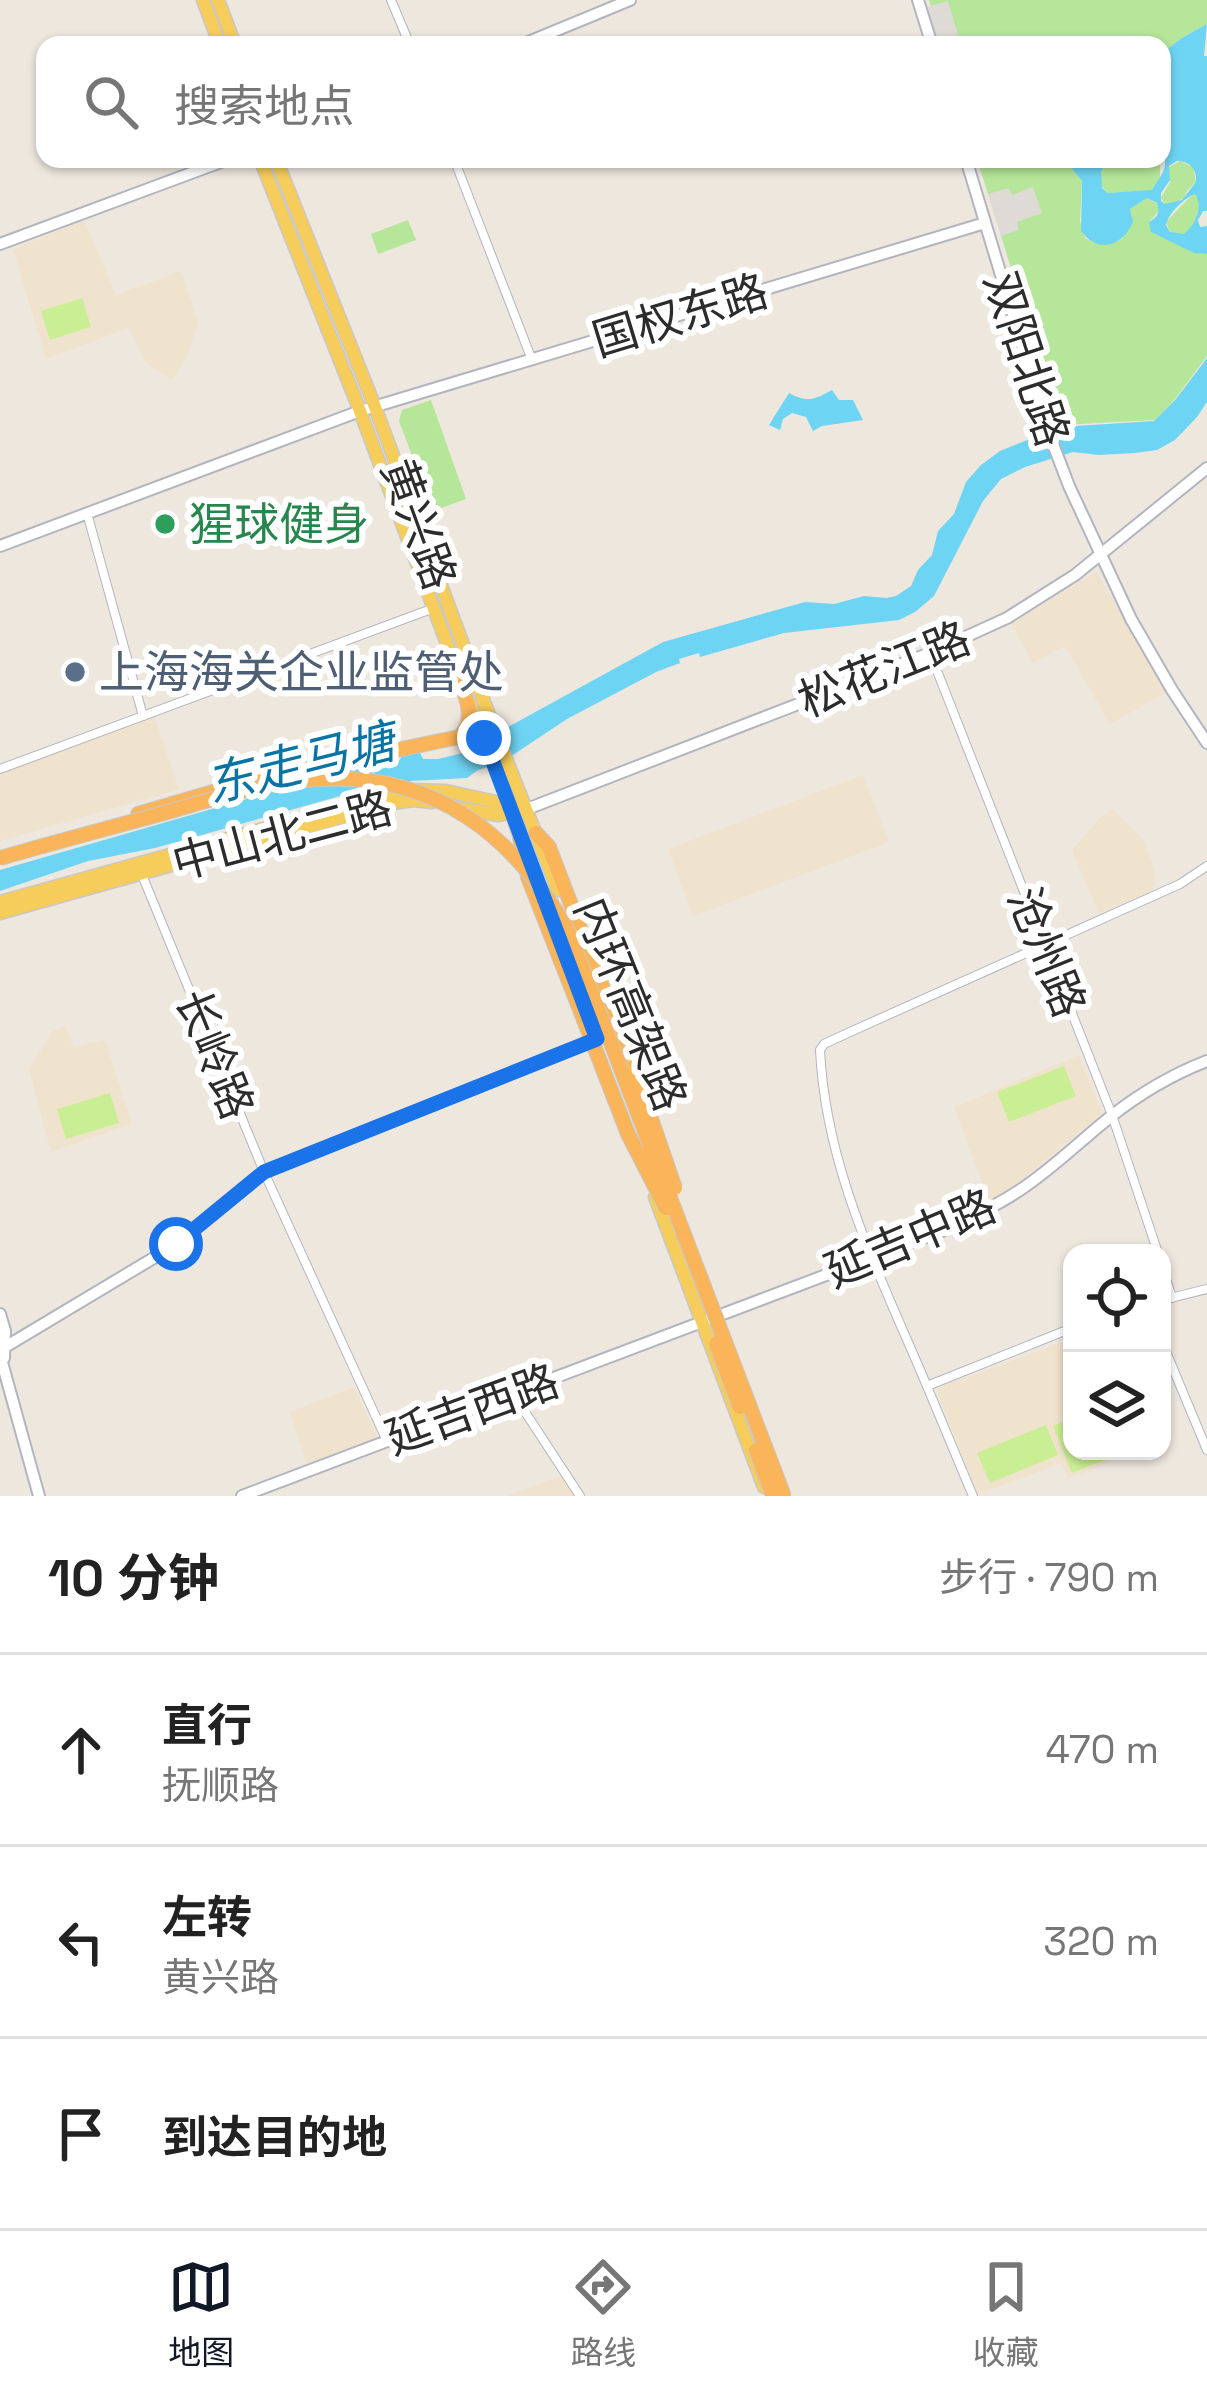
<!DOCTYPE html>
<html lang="zh">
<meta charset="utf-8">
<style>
body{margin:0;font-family:"Space Grotesk","Noto Sans SC",sans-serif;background:#f2f2f2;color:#222}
.controls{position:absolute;right:36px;bottom:36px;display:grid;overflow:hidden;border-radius:24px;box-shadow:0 3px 9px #0004}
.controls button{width:108px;height:108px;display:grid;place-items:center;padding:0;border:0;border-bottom:3px solid #e0e0e0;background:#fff;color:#222;font:60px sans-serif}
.stop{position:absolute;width:36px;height:36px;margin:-27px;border:9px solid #1a73e8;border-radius:50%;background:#fff}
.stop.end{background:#1a73e8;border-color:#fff;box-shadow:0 3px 12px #0008}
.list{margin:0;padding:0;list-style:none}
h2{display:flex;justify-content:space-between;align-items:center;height:156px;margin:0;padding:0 48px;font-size:51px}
h2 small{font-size:39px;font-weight:400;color:#767676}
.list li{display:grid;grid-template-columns:78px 1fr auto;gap:36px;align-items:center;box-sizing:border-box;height:192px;padding:0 48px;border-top:3px solid #e0e0e0}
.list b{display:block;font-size:45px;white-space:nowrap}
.list p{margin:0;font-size:39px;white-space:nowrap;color:#767676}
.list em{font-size:39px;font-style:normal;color:#767676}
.icon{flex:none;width:66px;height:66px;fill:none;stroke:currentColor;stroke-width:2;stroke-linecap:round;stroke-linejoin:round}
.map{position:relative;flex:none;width:1207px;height:1496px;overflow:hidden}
.search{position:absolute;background:#fff;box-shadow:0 3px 9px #0004;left:36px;right:36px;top:36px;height:132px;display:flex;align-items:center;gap:30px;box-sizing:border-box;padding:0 42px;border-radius:24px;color:#767676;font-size:45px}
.sheet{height:732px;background:#fff}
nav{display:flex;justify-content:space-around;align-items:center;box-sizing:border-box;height:168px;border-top:3px solid #e0e0e0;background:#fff;font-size:33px;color:#767676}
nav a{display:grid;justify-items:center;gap:6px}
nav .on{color:#111827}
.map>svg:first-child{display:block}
.education{fill:#f0e3cd}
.green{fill:#b5e699}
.pitch{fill:#caee94}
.plaza{fill:#dedad5}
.water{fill:#6ed4f3;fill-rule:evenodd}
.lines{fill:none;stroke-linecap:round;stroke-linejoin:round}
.minor-casing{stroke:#b2b5c0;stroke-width:10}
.tertiary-casing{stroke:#b2b5c0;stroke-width:14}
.secondary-casing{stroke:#b2b5c0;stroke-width:14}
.primary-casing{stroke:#c8c8c8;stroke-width:15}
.trunk-casing{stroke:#c8c8c8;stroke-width:16}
.minor{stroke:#fff;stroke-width:8}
.tertiary{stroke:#fff;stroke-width:10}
.secondary{stroke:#fff;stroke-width:10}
.primary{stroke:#f6cd5b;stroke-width:12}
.trunk{stroke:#fab45a;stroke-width:14}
.trunk-bridge-casing{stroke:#c8c8c8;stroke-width:16;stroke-linecap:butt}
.trunk-bridge{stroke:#fab45a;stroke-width:14}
.route{stroke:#1a73e8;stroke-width:15}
.leisure-dot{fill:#2e9e5b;stroke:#fff;stroke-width:4.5}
.service-dot{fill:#5c6f8a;stroke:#fff;stroke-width:4.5}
.labels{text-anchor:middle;stroke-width:12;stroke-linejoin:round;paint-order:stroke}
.street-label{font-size:45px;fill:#2c2c2c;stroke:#fff}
.leisure-label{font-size:45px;fill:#27864d;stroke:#fff;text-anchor:start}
.service-label{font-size:45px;fill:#4e5e75;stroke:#fff;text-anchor:start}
.water-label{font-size:48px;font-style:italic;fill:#0973a3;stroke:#fff}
</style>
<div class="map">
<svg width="1207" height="1496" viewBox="0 0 1207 1496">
<rect width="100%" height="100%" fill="#eee7de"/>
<g class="education">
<path d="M84,220L116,295L181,271L198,323L188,355L172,380L146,363L129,328L46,359L13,249Z"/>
<path d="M1097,572L1165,693L1110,724L1065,646L1033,663L1011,623Z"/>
<path d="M154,716L179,789L0,841V773Z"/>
<path d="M863,775L889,842L693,916L668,849Z"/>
<path d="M1113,809L1143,839L1155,872L1153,890L1099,914L1072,850L1100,818Z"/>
<path d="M65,1026L74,1047L105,1040L132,1124L51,1152L29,1069L53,1031Z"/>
<path d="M1079,1055L1102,1113L1015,1185L990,1203L954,1107Z"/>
<path d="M1072,1339V1451H1138L1069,1478L1061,1463L977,1495L936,1388Z"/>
<path d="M354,1387L377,1437L307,1464L290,1412Z"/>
<path d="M562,1476L577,1496H505Z"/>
</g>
<g class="green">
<path d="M929,0H1207V24C1191,33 1172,41 1162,57V45H942Z"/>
<path d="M977,159H1064L1082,181L1080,221L1085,238C1096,245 1110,245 1122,239L1132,217L1130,209L1147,198L1157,204L1159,211L1149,222L1155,234C1173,240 1188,252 1207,254V356L1175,399L1155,420L1060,425Z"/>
<path d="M1108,159H1156L1160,166V181L1151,191L1108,193L1100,185L1101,172Z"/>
<path d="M1180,161L1193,167L1196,182L1187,191L1184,198L1171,205L1165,204L1161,198L1170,182L1168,168Z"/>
<path d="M1193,194L1198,195C1201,210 1195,225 1184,235L1170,232L1166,222Z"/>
<path d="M408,220L416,240L378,254L371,234Z"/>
<path d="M431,400L466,499L433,511L399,421L402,410Z"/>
</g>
<g class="pitch">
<path d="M82,298L91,327L50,340L41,311Z"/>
<path d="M1064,1066L1076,1096L1009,1122L997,1092Z"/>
<path d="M110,1093L119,1123L66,1139L57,1109Z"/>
<path d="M1072,1418V1451H1127L1072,1473L1053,1426Z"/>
<path d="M1046,1425L1058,1455L990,1483L977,1453Z"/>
</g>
<g class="plaza">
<path d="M948,1L961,45H933L922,8Z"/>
<path d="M1033,187L1042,213L1017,222L1019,230L1001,236L988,194L1009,188L1012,195Z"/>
</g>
<g class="water">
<path d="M1207,24L1204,56H1207V211H1203L1198,220L1200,227L1207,226V254L1194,253L1151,232L1149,222C1158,217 1160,213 1157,203L1147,198L1130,209L1133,222C1122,247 1098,254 1081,231L1082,181L1064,159H1108L1101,172L1102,188L1108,193L1152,190C1159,178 1171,166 1162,152V57C1172,41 1191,33 1207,24ZM1177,161C1190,161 1197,169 1196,182L1182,200L1165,204L1161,201V193L1170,180L1169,166ZM1195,194C1204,206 1195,225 1184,234L1170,232L1166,225C1168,214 1184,198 1195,194Z"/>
<path d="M1207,358V402L1197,417L1175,440L1157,450L1135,453L1099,455L1073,452L1025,467L1001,479L983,501L934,596L915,612L899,620L784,633L700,657L699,653L679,659L680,663L656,672L567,719L501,763L478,770L467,778L390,782L155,848L88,861L0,891V870L357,767L369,769L398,763L403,754L419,751L423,759H438L459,754L663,642L805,602L834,604L864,596L887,598L896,596L911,586L918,570L932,555L938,531L954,514L966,482L981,465L1000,451L1060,427L1154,421L1176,399Z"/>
<path d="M832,390L839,400H853L863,420L822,426L813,431L806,417L792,413L783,419L780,430L769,425L789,393C807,403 814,400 832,390Z"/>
</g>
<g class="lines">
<g class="minor-casing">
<g id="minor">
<path d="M391,0L410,45"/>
<path d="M454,159L532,360"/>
<path d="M87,513L143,716"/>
<path d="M930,653L1112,1115L1158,1253"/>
<path d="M0,769L434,608"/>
<path d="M140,870L264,1172L387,1441"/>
<path d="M1162,1266L1172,1298"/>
<path d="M1162,1300L1207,1289"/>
<path d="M1162,1342L1207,1450"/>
<path d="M927,1386L1072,1328"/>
<path d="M514,1395L580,1496"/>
<path d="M973,1496C950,1442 928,1387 904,1333C864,1241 825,1152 820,1050L824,1044L850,1032L1180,884L1207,866"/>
</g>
</g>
<g class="tertiary-casing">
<g id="tertiary">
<path d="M918,0L932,45"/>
<path d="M521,45L630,0"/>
<path d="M966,159L1048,431L1069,486L1131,619L1172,690L1207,743"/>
<path d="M0,244L229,159"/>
<path d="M0,546L360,411L985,223"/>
<path d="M0,1350L177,1244L264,1172L594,1040"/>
<path d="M242,1496L945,1230C971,1218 996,1206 1020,1190C1052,1169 1079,1142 1109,1118C1139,1094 1171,1075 1207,1061"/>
</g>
</g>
<g class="secondary-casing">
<g id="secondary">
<path d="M527,809L930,653L1007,618L1075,575L1207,468"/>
<path d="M0,1314L5,1331L4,1358"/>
<path d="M0,1355L39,1496"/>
</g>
</g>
<g class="primary-casing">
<g id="primary">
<path d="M203,0L220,45"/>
<path d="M218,0L235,45"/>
<path d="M260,159L360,411L458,673"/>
<path d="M276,159L375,407L495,731L558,890"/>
<path d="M470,703L496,766L523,847"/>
<path d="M457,808L498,815L520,811"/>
<path d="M0,902L404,790L446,791L514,806"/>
<path d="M0,913L393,803L413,800L432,802"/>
<path d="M655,1197L764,1487"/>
</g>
</g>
<g class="trunk-casing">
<g id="trunk">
<path d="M138,814L257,779L459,737C480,720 462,689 455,665"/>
<path d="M536,833L549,847L635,1072"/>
<path d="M520,838L528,877L584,1020"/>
</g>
</g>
<use href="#minor" class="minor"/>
<use href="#tertiary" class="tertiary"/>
<use href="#secondary" class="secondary"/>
<use href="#primary" class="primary"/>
<use href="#trunk" class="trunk"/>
<g class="trunk-bridge-casing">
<g id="trunk-bridge">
<path d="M0,858C56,842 112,827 168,812C217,798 268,781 320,779C435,773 516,836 569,933L784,1496"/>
<path d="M584,1020L628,1134L666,1208"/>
<path d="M635,1072L675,1188"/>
<path d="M716,1344L740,1407"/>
<path d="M756,1450L773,1496"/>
</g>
</g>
<use href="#trunk-bridge" class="trunk-bridge"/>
</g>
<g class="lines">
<path class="route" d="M176,1244L264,1172L597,1039L484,738"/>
</g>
<circle class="leisure-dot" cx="165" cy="524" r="12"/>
<circle class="service-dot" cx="75" cy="672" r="12"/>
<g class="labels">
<g class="street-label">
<text transform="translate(680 315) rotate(-17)" y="16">国权东路</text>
<text transform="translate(1027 359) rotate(72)" y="16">双阳北路</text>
<text transform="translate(419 524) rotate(70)" y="16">黄兴路</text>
<text transform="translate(884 669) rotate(-22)" y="16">松花江路</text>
<text transform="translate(282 835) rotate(-15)" y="16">中山北二路</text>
<text transform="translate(1047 952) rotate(68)" y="16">沧州路</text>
<text transform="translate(631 1004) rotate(68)" y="16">内环高架路</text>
<text transform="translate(215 1054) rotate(68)" y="16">长岭路</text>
<text transform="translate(910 1238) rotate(-23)" y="16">延吉中路</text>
<text transform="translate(472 1409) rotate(-20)" y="16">延吉西路</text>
</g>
<g class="leisure-label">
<text x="189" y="540">猩球健身</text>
</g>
<g class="service-label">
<text x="99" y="688">上海海关企业监管处</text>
</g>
<g class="water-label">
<text transform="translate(300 763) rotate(-14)" y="17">东走马塘</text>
</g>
</g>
</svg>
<div class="controls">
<button><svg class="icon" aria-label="locate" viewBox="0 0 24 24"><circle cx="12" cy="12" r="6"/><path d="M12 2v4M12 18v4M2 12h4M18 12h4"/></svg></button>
<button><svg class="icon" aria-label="layers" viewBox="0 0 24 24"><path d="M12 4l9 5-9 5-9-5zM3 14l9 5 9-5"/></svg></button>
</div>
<div class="stop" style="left:176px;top:1244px"></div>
<div class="stop end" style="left:484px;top:738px"></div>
<div class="search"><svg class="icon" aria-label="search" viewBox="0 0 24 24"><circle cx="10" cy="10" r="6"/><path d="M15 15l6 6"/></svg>搜索地点</div>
</div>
<section class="sheet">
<h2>10 分钟<small>步行 · 790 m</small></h2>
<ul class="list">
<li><svg class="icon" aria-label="ahead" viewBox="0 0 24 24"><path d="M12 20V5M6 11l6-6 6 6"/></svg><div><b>直行</b><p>抚顺路</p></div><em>470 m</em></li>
<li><svg class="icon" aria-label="left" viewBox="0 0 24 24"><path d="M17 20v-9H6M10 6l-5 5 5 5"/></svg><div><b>左转</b><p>黄兴路</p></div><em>320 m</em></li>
<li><svg class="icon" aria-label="arrive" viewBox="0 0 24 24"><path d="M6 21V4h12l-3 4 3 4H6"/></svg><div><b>到达目的地</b></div></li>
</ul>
</section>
<nav>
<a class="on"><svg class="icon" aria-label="map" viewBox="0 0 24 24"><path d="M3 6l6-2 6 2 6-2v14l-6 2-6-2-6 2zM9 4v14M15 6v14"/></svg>地图</a>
<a><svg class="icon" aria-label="directions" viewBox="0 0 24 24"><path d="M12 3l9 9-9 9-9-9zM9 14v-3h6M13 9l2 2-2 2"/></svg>路线</a>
<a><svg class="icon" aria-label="saved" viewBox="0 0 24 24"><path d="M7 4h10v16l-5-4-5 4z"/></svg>收藏</a>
</nav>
